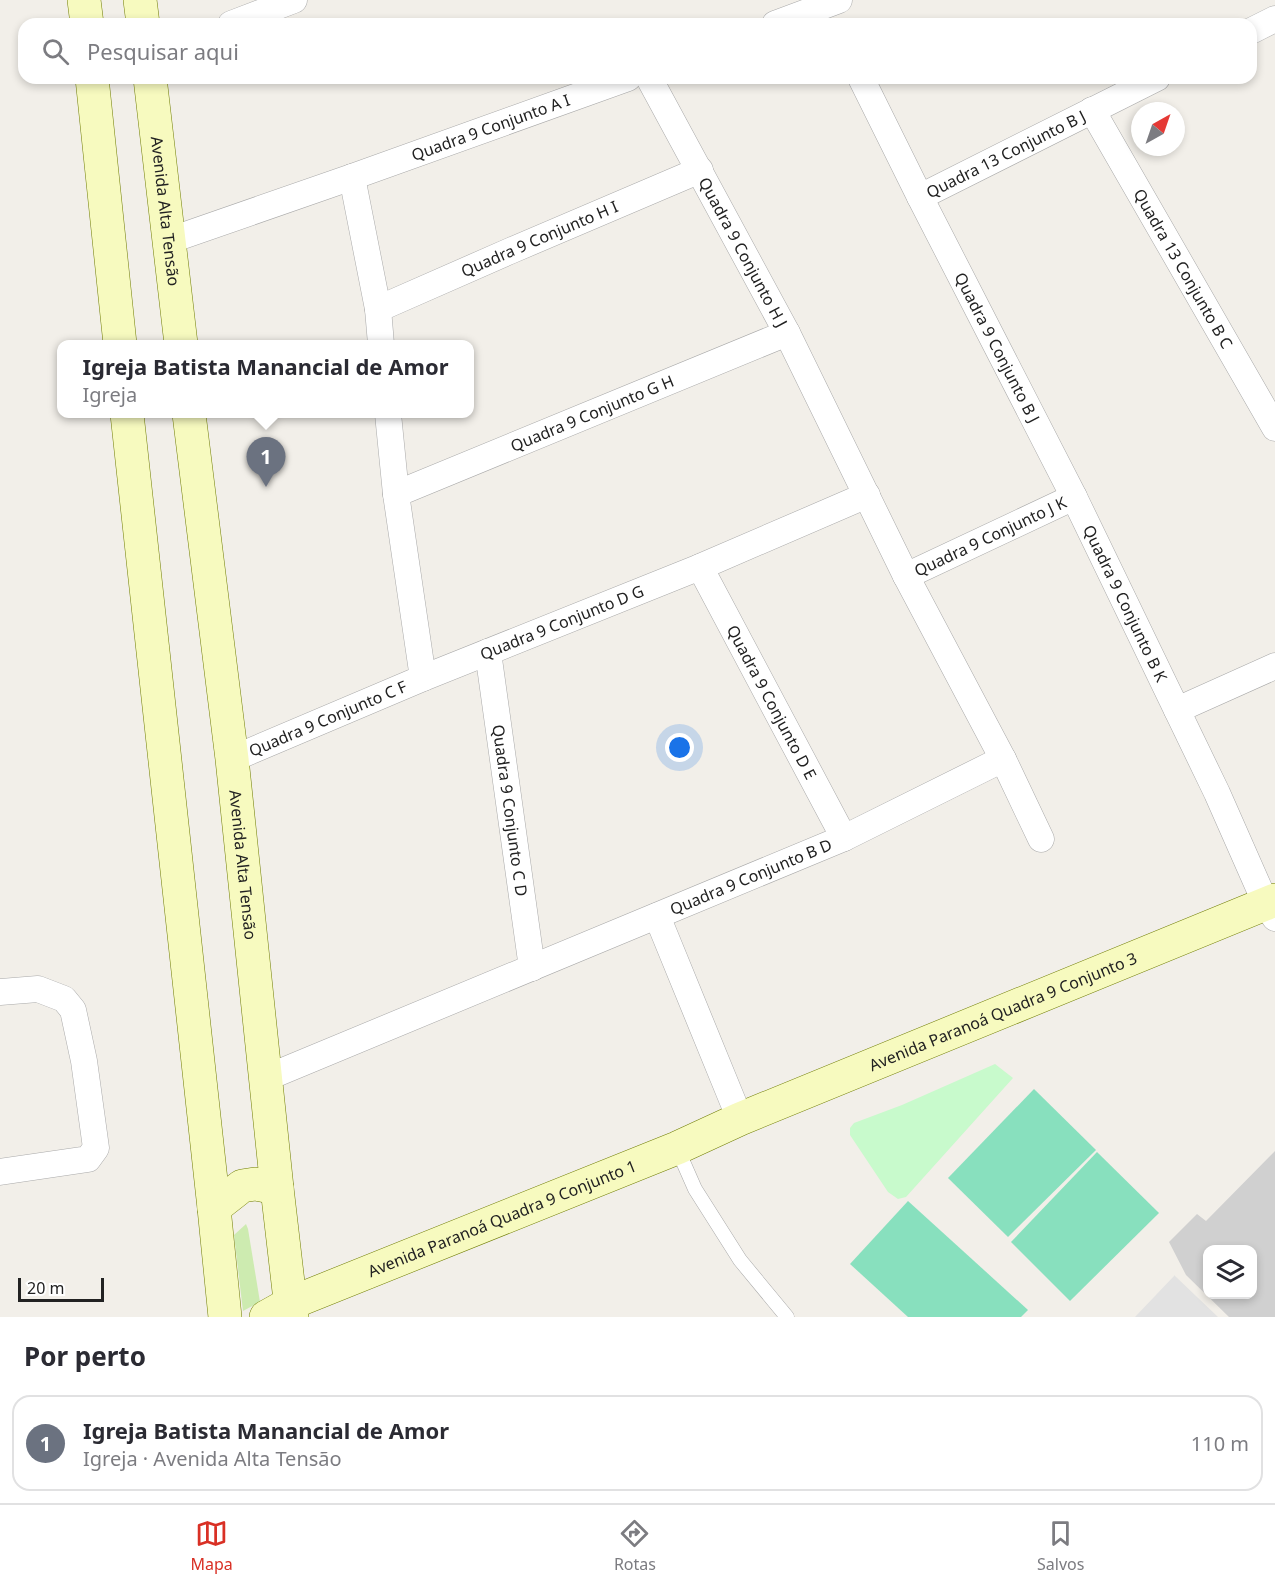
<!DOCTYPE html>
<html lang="pt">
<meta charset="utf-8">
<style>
body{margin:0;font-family:"Noto Sans",sans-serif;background:#f7f7f7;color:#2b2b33}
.controls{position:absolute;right:18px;bottom:18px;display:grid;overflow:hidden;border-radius:12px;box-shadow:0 3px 9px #0003}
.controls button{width:54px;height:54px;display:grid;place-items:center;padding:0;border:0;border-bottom:2px solid #e1e1e2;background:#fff;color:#2b2b33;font:30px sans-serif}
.compass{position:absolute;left:1131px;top:102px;width:54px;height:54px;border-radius:50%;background:#fff;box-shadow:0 3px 9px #0003;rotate:40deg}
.scale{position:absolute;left:18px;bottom:15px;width:86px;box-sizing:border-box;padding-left:6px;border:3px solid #222;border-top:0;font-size:16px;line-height:21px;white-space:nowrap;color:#222;-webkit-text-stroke:4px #fff;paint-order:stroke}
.you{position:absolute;left:680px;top:748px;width:21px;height:21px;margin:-15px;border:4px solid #fff;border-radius:50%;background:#1a73e8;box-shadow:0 0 0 9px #1a73e833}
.badge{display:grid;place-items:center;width:39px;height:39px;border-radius:50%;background:#d93025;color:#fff;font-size:20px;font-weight:700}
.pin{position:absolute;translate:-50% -50px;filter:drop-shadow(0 2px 3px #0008)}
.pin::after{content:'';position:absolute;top:32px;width:21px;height:18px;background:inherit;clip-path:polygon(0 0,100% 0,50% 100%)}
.popup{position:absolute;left:57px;top:340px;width:417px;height:78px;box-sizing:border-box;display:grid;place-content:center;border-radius:12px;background:#fff;filter:drop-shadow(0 2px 4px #0005);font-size:20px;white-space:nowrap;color:#7c7c81}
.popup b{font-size:22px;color:#2b2b33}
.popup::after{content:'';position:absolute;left:50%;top:100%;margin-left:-12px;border:12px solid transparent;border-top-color:#fff}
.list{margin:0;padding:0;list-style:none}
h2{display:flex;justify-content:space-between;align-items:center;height:78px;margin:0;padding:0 24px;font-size:26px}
h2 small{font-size:20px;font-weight:400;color:#7c7c81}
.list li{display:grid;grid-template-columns:39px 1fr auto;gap:18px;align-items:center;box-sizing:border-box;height:96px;margin:0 12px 12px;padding:0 12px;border:2px solid #e1e1e2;border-radius:18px}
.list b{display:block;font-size:22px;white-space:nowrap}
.list p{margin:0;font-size:20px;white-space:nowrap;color:#7c7c81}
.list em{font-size:20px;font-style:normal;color:#7c7c81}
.icon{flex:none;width:33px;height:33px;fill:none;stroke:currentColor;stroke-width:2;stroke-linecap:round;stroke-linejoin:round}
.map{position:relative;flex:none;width:1275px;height:1317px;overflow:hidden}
.search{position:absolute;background:#fff;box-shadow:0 3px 9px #0003;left:18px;right:18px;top:18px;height:66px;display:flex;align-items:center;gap:15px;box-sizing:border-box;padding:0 21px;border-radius:18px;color:#7c7c81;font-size:22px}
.sheet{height:186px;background:#fff}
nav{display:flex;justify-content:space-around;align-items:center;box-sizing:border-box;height:84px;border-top:2px solid #e1e1e2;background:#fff;font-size:16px;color:#7c7c81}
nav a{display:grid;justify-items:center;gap:3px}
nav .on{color:#d93025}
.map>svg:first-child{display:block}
.religious{fill:#d0d0d0;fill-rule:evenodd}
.grass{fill:#cdebb0}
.park{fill:#c8facc}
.pitch{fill:#88e0be}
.parking{fill:#e2e2e2}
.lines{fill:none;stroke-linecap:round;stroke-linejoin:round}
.lane-casing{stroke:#a9a9a9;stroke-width:15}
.street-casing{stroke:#a9a9a9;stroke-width:27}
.secondary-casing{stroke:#707d05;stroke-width:34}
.lane{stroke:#fff;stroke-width:14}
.street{stroke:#fff;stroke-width:26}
.secondary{stroke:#f7fabf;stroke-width:33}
.labels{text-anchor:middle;stroke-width:5;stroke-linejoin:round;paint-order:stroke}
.street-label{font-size:16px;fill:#222;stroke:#fff}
</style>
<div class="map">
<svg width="1275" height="1317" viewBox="0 0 1275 1317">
<rect width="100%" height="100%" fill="#f2efe9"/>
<path class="religious" d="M1275,1151V1317H1229L1186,1275L1169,1242L1197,1214L1206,1221ZM1208,1250H1252V1294H1208Z"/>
<path class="grass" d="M246,1224L248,1229L260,1302L243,1311L234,1235Z"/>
<path class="park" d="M995,1064L1013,1078L906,1197L898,1199L888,1192L850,1135V1128L854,1123L902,1105Z"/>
<g class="pitch">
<path d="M1034,1089L1096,1150L1008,1237L948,1178Z"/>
<path d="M1097,1152L1159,1213L1070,1301L1011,1242Z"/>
<path d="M908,1201L1028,1310L1021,1317H908L850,1264Z"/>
</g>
<path class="parking" d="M1175,1275V1276L1218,1317H1135Z"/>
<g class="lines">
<g class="lane-casing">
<path id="lane" d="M677,1148L695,1189L740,1260L787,1317"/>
</g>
<g class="street-casing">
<g id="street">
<path d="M231,24L294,0"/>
<path d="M775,24L839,0"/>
<path d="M1251,31L1275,19"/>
<path id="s1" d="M649,78L787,333L906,576L1003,759L1041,839"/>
<path id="s2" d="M861,78L920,197L1074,497L1217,793L1266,904L1275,918"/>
<path id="s3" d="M1092,110L1275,428"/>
<path d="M352,177L378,309L381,344"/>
<path id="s4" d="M920,197L1157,78"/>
<path id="s5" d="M168,241L352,177L628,78"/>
<path id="s6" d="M378,309L510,251L700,170"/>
<path d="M388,414L396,494L423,678"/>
<path id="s7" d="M396,494L787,333"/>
<path id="s8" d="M700,567L844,838"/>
<path id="s9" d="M906,576L1074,497"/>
<path id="s10" d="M488,652L532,968"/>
<path d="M1177,710L1275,666"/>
<path id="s11" d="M232,759L423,678L700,567L867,495"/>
<path d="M657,916L740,1119"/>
<path d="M0,992L38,989L64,999L73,1010L84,1061L96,1148L88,1159L0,1172"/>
<path id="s12" d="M266,1078L844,838L1003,759"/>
</g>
</g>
<g class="secondary-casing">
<g id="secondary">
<path d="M84,0L87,24"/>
<path d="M140,0L143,24"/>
<path d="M92,78L120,344"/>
<path id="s13" d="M150,78L181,344"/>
<path d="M127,414L214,1208L225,1317"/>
<path id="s14" d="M189,414L232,759L277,1188L292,1317"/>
<path d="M214,1208L242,1186L255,1184L277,1188"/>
<path id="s15" d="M266,1317L291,1303L677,1148L740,1119L1275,900"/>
</g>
</g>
<use href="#lane" class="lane"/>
<use href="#street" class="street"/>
<use href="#secondary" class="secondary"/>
</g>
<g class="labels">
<g class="street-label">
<text dy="6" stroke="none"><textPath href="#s5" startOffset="342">Quadra 9 Conjunto A I</textPath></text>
<text dy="6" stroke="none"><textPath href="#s4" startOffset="96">Quadra 13 Conjunto B J</textPath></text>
<text dy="6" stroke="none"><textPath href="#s13" startOffset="134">Avenida Alta Tensão</textPath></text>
<text dy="6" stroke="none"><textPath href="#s6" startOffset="176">Quadra 9 Conjunto H I</textPath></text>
<text dy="6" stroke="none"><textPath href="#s1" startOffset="198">Quadra 9 Conjunto H J</textPath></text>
<text dy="6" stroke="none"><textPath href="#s3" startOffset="183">Quadra 13 Conjunto B C</textPath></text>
<text dy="6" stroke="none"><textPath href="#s2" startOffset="302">Quadra 9 Conjunto B J</textPath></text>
<text dy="6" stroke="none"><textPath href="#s7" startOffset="212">Quadra 9 Conjunto G H</textPath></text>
<text dy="6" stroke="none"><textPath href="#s9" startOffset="93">Quadra 9 Conjunto J K</textPath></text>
<text dy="6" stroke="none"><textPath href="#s2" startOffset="588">Quadra 9 Conjunto B K</textPath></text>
<text dy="6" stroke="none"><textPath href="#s11" startOffset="357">Quadra 9 Conjunto D G</textPath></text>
<text dy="6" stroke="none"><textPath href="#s8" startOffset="153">Quadra 9 Conjunto D E</textPath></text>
<text dy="6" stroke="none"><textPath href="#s11" startOffset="104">Quadra 9 Conjunto C F</textPath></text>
<text dy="6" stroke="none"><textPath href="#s10" startOffset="160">Quadra 9 Conjunto C D</textPath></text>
<text dy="6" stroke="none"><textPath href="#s14" startOffset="454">Avenida Alta Tensão</textPath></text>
<text dy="6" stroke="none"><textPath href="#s12" startOffset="525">Quadra 9 Conjunto B D</textPath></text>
<text dy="6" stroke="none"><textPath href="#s15" startOffset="798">Avenida Paranoá Quadra 9 Conjunto 3</textPath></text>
<text dy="6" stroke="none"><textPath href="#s15" startOffset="256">Avenida Paranoá Quadra 9 Conjunto 1</textPath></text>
</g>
</g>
</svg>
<div class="controls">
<button><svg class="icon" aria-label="layers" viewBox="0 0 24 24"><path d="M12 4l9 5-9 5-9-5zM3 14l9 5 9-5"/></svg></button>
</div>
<svg class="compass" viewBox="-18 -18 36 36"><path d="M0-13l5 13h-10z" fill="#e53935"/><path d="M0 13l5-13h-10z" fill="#7c7c81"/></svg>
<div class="scale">20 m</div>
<div class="you"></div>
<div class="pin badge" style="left:266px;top:487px;background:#6b7280">1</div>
<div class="popup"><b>Igreja Batista Manancial de Amor</b>Igreja</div>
<div class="search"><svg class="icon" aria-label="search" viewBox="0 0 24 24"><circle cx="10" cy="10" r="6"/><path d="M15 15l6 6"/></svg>Pesquisar aqui</div>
</div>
<section class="sheet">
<h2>Por perto<small></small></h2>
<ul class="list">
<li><span class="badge" style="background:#6b7280">1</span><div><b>Igreja Batista Manancial de Amor</b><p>Igreja · Avenida Alta Tensão</p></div><em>110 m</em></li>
</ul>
</section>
<nav>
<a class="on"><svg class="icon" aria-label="map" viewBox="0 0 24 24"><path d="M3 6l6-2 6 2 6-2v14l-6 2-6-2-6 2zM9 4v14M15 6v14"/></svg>Mapa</a>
<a><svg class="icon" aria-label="directions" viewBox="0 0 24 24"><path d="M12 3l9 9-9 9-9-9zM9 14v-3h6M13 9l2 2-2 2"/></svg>Rotas</a>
<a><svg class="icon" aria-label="saved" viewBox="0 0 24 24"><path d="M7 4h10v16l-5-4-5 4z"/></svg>Salvos</a>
</nav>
